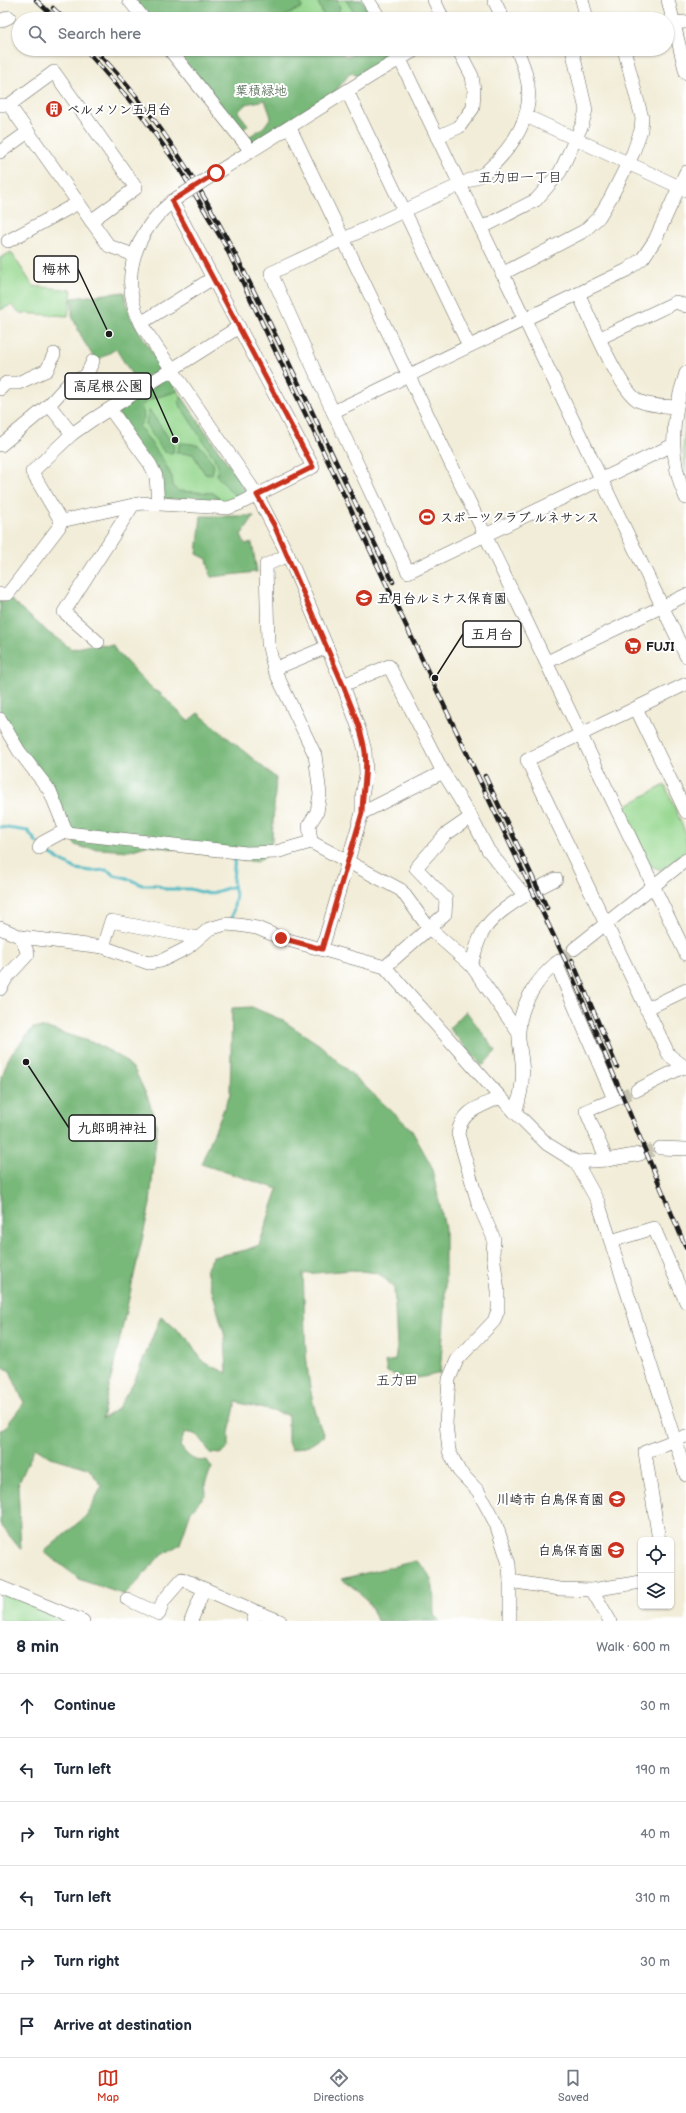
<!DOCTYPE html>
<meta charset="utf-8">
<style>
body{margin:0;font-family:"Balsamiq Sans","Klee One",sans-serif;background:#f6f6f7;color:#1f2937}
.controls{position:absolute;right:12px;bottom:12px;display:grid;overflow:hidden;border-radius:6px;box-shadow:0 1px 3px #0004}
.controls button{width:36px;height:36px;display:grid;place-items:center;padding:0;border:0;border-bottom:1px solid #e0e1e3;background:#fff;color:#1f2937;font:20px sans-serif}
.stop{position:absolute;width:12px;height:12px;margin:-9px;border:3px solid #c8321e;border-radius:50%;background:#fff}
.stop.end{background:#c8321e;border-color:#fff;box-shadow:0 1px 4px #0008}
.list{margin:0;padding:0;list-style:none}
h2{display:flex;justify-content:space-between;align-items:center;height:52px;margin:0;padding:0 16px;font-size:17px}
h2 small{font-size:13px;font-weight:400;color:#747a83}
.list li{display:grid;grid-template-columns:26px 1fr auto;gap:12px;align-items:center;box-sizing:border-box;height:64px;padding:0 16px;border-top:1px solid #e0e1e3}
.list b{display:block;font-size:15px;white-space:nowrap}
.list em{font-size:13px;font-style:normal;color:#747a83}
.icon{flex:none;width:22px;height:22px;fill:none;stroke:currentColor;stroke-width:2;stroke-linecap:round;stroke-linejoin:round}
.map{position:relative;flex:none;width:686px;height:1621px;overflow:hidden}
.search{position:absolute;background:#fff;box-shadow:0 1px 3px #0004;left:12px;right:12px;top:12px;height:44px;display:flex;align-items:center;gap:10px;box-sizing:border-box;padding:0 14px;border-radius:22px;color:#747a83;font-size:15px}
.sheet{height:436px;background:#fff}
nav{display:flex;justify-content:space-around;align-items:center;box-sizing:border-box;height:56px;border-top:1px solid #e0e1e3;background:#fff;font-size:11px;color:#747a83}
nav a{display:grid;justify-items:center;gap:2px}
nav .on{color:#c8321e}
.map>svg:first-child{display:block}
.green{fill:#95d78e;stroke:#587a55}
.forest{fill:#78b879;stroke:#4a6a4a}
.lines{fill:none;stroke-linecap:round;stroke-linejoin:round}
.stream{stroke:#4ab8c3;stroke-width:3}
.minor-tunnel{stroke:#c7c3b2;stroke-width:13;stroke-dasharray:13 6;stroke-linecap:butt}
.minor-casing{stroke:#67655e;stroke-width:14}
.minor{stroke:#fff;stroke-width:13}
.rail-casing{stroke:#1c1c1c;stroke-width:4.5}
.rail{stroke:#fff;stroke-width:3;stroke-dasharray:9;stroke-linecap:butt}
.minor-bridge-casing{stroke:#67655e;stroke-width:14;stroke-linecap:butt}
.minor-bridge{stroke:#fff;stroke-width:13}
.route{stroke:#c8321e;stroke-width:5}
.labels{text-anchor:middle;stroke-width:4;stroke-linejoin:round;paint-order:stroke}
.park-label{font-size:13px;fill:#465d44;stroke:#fff}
.poi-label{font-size:13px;font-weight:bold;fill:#1c1c1c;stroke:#fff;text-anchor:start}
.neighbourhood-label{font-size:14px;fill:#1c1c1c;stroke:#fff}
.leader{fill:none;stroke:#1c1c1c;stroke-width:1.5}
.callout-dot{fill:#1c1c1c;stroke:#fff;stroke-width:1.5}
.callout{fill:#fff;stroke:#1c1c1c;stroke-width:1.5}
.callout-label{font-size:14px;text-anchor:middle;font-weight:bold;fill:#1c1c1c}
</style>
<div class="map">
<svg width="686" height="1621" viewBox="0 0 686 1621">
<rect width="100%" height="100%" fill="#fff"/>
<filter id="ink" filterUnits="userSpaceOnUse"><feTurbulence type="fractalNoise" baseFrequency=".025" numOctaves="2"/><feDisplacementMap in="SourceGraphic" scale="8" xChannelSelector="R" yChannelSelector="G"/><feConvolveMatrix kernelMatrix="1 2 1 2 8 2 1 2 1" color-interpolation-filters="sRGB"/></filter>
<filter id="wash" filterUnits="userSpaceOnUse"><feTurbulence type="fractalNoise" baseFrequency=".012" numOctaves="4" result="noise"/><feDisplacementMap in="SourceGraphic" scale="16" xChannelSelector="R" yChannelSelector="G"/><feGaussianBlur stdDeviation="0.9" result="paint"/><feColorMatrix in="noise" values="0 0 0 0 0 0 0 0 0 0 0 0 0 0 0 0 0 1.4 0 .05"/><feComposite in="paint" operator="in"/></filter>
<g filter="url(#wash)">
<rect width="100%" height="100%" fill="#f2edd8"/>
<g class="green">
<path d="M135,0H362L374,19H151Z"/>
<path d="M11,252L33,286L72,290L68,316L20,313L11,305L0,310V258Z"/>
<path d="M170,380L246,490L245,495L227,503L166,499L119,408Z"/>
<path d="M686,413V478L683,448Z"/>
<path d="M665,785L686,834V851L661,870L651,866L623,807Z"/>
<path d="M0,1591L63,1620L62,1621H0Z"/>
</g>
<g class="forest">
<path d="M135,0H299L302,7L280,19H151Z"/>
<path d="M317,0H337L340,8L336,19H325Z"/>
<path d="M346,0H362L374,19H358Z"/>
<path d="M175,49H340L339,52L348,57L360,49H388L389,58L358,77L351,72L336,91L255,143L250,142L247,138L264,127L271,117L265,100L246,104L238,112L248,125L242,131Z"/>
<path d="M124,292L131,318L160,365V369L137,383L116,349L96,361L83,340L72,316V298Z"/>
<path d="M167,378L170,380L178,391L151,399L141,406C144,414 146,419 139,426L163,460L172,477L173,486L178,491L214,493L221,501L166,499L163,497L118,413L119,408Z"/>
<path d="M182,397L246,490L245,495L238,499L217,476L218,464L178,402Z"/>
<path d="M150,411L172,443H174L173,453L164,452L146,425L148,412Z"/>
<path d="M180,443C203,444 201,446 214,465L212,474H205L193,454L176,453Z"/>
<path d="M201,516H254L241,535L245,544L252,543L257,572L211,577L207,559L197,554Z"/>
<path d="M9,598L49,633L72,649L94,644L113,645L116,651L153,690L160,693L188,721L198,713L276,778L271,853L257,862L149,845L129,851L85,848L75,845L70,830L0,725V600Z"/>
<path d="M252,1007L282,1020L320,1045L411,1129L431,1165L445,1228V1310L440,1373C419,1379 407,1381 387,1372L385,1362L395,1360L397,1347L394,1287L378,1273L352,1270L303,1274C306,1328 302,1385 324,1436L312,1444L291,1450L288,1442V1415L236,1402L229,1433V1447L220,1454L210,1453C203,1441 198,1431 184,1433L180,1446C188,1456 193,1463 207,1460L212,1468L205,1484L206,1494L191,1511L180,1544L158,1558L125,1595L81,1580L44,1552L86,1516L102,1486L88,1468L51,1457L35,1447L18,1485L21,1550L0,1524V1430L4,1429L24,1403L10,1371L0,1365V1082L9,1057L33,1028H47L97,1044L122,1058L134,1069L148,1098L157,1127L150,1204L102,1419L118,1408L134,1382L161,1316L188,1339L203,1362L227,1373L225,1337L206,1270L213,1257L246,1250L259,1245L278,1189L201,1164L230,1094L232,1008Z"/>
<path d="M466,1011L496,1051L482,1066L449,1028Z"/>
<path d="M416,1561C437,1577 433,1591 434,1615L440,1621H377C370,1599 359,1591 341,1579Z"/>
</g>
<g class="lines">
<g class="stream">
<path d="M0,827L28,831L37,843"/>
<path d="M43,848L51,855L76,869L91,871L107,870L114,875L127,878L142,885H157L165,889H190L209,894L234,886"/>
<path d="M232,918L236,895L233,881L235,855"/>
</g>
</g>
</g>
<g filter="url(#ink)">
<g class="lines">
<g class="minor-tunnel">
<path d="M559,961L574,949"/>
<path d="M618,1098L637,1090"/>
<path d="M640,1154L660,1148"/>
</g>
<g class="minor-casing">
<g id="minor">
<path d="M129,0L144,19"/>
<path d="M368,0L380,19"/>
<path d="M434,0L443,19"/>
<path d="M494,0L503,19"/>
<path d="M582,0L587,19"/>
<path d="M668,0L686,73"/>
<path d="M0,21L9,17"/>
<path d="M667,23L686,22"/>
<path d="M169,49L251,151"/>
<path d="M395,49L686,656"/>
<path d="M517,49C520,58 524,66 526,75C537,115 512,148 485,173L271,273L333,412L408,572L673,445"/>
<path d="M347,91L469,346"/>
<path d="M0,105H9L54,72L136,188L91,221"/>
<path d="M9,105L109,246L134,255"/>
<path d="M526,116L686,190"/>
<path d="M290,128L686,954"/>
<path d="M437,137L459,127L473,108L474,90L472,76L458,49"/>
<path d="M0,152L28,132"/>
<path d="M216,173L374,74L417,49"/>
<path d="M177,198C136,228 116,279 143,327L257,495L288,555L343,685L360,732L365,751L366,774L362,796V813L322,949"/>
<path d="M481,228L536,200L560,172L582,125L586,110L572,49"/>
<path d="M8,241L78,203"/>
<path d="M502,274L584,231L599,217L611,197L633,153L641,130L642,118L624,49"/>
<path d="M579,295C589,316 620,392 639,401C650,406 663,406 675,407"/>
<path d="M141,323L213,278"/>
<path d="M600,338L676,302L686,306"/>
<path d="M686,373C672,414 667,457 686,498"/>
<path d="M0,389L6,383H18L47,370L54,354"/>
<path d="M49,405L72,434"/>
<path d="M110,409L150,464L156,476L158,504"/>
<path d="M333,412L627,270L643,258L655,240L686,172"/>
<path d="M1,445L49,405L69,383L86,376L93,361"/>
<path d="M61,521L142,503L228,508L239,504L313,467L172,201"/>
<path d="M288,555L266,565L268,643L274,669L315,755L320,794L317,812L309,825L311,842"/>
<path d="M0,594H8L59,527L61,521L32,472L72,434L92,420L239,327"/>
<path d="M98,642L64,612L133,505"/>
<path d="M547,662L686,595"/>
<path d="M274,669L327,647"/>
<path d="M686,684L527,760L669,1055L686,1068"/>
<path d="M343,685L389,666L443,772L471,817L488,850L524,895"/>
<path d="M636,708L686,812"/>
<path d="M0,719L19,751L50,791L67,833L246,853L276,852L311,842L401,890L429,928L471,965L518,1032"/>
<path d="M362,813L443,772"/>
<path d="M39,848L42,843L66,830"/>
<path d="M0,928L21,937L103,947L148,963L161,961L187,948L209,929L226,924L238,925L257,928L281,938L385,967L500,1097L547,1144L576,1162L607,1160L640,1154"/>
<path d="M103,947L111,921L198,938"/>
<path d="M574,949L686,860"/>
<path d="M556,963L614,1099"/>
<path d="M471,965C475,954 477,940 484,930C497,909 534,890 556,879"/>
<path d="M385,967L445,914L446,899L416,868L445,835L471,817"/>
<path d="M0,989L7,977L28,954L21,937"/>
<path d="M646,1009L686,990"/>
<path d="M637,1090L683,1067"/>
<path d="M500,1097C481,1107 461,1110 458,1134L478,1203L494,1239L493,1254L498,1291V1310L494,1321L457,1360L449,1379L446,1423L449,1451L459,1471L478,1491L496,1524L509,1564L510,1581"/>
<path d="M515,1113C521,1096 524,1080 522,1062C521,1052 518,1041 519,1031C520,1004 538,977 559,961"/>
<path d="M660,1148L686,1149"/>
<path d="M607,1160L586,1111L618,1098"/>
<path d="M576,1162L598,1202L686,1475"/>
<path d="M611,1241L654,1228L686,1302"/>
<path d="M659,1540L645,1452L686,1436"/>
<path d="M0,1587L83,1621"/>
<path d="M592,1590L610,1621"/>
<path d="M127,1599L159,1614L163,1601L182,1579L257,1612"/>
<path d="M191,1621L204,1589"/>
<path d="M253,1621L257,1612L280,1621"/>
<path d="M510,1621V1581L560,1589L592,1590L641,1582"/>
</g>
</g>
<use href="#minor" class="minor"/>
<g class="rail-casing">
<g id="rail">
<path d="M36,0L56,19"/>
<path d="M53,8L64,19"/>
<path d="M85,49L138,110L178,166L224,243L569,968L686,1248"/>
<path d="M94,49C181,136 234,250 287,359C322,434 358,508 393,582"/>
<path d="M485,776L547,908"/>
<path d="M572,960L617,1067"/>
</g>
</g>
<use href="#rail" class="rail"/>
<g class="minor-bridge-casing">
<path id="minor-bridge" d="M177,198L216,173"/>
</g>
<use href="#minor-bridge" class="minor-bridge"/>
</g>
</g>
<g class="lines" filter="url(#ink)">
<path class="route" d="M216,173L172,201L313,467L257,495L274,525L343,685C351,706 362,729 365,752C368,772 362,792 362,813L322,949L281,938"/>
</g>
<defs>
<g id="building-disc" transform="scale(0.9)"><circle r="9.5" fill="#c8321e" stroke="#fff"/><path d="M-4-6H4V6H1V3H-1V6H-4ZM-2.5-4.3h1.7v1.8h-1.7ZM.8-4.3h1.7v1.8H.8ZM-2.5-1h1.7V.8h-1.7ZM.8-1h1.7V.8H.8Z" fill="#fff"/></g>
<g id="stadium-disc" transform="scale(0.9)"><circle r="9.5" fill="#c8321e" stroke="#fff"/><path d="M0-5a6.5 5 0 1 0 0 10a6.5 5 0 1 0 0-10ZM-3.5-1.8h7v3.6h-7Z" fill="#fff"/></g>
<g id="school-disc" transform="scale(0.9)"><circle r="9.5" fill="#c8321e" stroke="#fff"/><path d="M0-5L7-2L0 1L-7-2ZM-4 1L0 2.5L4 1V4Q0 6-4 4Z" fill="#fff"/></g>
<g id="supermarket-disc" transform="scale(0.9)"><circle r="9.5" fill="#c8321e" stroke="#fff"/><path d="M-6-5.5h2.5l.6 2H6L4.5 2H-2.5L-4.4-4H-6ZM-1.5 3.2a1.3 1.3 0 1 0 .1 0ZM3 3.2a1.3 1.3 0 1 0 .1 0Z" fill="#fff"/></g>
</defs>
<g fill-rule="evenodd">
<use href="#building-disc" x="54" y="109"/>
<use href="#stadium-disc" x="427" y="517"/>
<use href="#school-disc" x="364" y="598"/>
<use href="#supermarket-disc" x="633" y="646"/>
<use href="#school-disc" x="617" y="1499"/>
<use href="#school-disc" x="616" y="1550"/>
</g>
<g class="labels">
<g class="park-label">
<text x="261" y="95">葉積緑地</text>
</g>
<g class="poi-label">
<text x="67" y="114">ベルメソン五月台</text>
<text x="440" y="522">スポーツクラブ ルネサンス</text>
<text x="377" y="603">五月台ルミナス保育園</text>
<text x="646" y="651">FUJI</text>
<text x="604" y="1504" text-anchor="end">川崎市 白鳥保育園</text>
<text x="603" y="1555" text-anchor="end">白鳥保育園</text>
</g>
<g class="neighbourhood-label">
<text x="520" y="182">五力田一丁目</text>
<text x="397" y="1385">五力田</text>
</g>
</g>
<path class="leader" d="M109 334L78 269M175 440L151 386M435 678L463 634M26 1062L69 1128"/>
<g class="callout-dot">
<circle cx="109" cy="334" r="4"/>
<circle cx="175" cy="440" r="4"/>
<circle cx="435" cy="678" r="4"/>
<circle cx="26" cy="1062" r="4"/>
</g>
<g class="callout">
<rect x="34" y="256" width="44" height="26" rx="4"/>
<rect x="65" y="373" width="86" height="26" rx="4"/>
<rect x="463" y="621" width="58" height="26" rx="4"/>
<rect x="69" y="1115" width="86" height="26" rx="4"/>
</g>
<g class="callout-label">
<text x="56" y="274">梅林</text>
<text x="108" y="391">高尾根公園</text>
<text x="492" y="639">五月台</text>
<text x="112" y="1133">九郎明神社</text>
</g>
</svg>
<div class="controls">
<button><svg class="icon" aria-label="locate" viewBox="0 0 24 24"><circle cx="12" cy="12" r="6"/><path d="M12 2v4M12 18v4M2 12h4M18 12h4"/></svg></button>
<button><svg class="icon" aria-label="layers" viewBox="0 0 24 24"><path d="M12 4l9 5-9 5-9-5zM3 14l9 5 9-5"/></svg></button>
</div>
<div class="stop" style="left:216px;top:173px"></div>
<div class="stop end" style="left:281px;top:938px"></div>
<div class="search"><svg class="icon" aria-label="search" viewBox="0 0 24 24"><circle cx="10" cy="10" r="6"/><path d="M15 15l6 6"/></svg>Search here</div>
</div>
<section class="sheet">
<h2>8 min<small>Walk · 600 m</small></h2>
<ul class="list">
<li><svg class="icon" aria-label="ahead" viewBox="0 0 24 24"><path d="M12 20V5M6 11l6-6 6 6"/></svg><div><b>Continue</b></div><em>30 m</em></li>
<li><svg class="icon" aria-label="left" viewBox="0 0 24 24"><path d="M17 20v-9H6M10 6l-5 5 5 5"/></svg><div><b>Turn left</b></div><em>190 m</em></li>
<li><svg class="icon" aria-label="right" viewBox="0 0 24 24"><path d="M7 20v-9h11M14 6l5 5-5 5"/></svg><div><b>Turn right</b></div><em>40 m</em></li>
<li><svg class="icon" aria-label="left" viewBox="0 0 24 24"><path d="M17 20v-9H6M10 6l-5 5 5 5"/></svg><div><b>Turn left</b></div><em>310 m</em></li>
<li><svg class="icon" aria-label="right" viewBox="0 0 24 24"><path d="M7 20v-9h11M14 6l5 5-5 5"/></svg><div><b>Turn right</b></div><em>30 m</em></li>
<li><svg class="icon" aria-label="arrive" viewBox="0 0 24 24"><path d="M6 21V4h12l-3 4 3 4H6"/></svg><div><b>Arrive at destination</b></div></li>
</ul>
</section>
<nav>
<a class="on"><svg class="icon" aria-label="map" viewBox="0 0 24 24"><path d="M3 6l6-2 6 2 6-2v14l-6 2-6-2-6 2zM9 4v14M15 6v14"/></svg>Map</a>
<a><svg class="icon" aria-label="directions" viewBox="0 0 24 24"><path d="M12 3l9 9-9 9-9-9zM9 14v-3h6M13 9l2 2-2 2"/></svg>Directions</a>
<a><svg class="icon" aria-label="saved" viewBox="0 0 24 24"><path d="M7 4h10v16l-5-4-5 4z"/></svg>Saved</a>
</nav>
